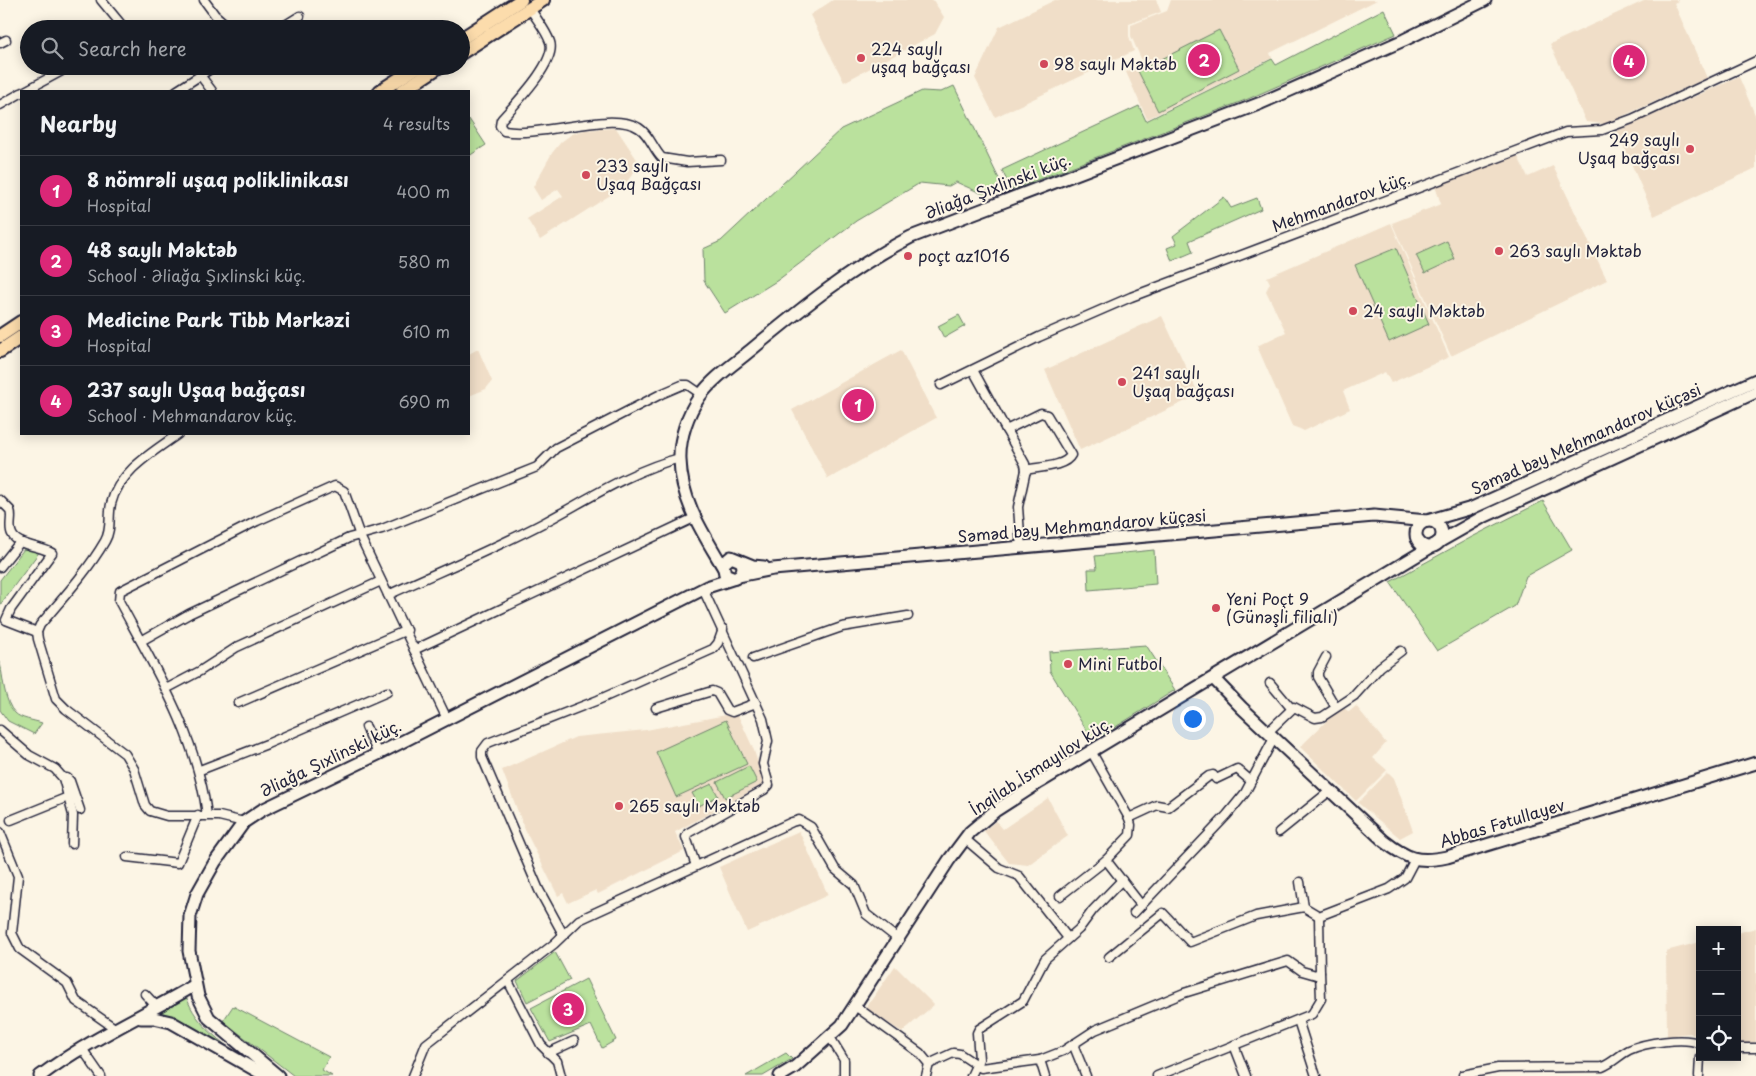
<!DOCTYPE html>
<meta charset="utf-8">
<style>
body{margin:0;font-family:"Playpen Sans",sans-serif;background:#20242c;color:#f1f3f6}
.controls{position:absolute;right:15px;bottom:15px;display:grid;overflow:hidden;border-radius:0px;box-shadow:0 2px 12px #0003}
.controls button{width:45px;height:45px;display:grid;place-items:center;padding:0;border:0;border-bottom:1px solid #363941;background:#171b24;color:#f1f3f6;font:25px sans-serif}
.you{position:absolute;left:1192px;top:718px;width:18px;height:18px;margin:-12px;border:4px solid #fff;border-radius:50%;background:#1a73e8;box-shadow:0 0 0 8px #1a73e833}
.badge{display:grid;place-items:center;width:32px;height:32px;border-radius:50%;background:#db2777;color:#fff;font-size:16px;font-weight:700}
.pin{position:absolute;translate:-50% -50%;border:2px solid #fff;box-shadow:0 1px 5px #0006}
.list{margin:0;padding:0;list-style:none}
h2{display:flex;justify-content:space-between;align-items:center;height:65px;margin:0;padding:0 20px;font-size:21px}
h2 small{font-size:16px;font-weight:400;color:#9ea1a6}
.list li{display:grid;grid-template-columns:32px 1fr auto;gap:15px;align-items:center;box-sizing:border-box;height:70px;padding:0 20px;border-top:1px solid #363941}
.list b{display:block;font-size:19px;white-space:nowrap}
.list p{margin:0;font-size:16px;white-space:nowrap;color:#9ea1a6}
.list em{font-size:16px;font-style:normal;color:#9ea1a6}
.icon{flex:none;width:28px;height:28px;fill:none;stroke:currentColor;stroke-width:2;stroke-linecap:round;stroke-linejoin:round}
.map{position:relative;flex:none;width:1756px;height:1076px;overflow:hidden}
.search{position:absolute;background:#171b24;box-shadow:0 2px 12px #0003;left:20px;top:20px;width:450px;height:55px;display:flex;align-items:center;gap:12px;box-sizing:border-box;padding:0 18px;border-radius:28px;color:#9ea1a6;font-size:19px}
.panel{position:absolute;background:#171b24;box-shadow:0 2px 12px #0003;left:20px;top:90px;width:450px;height:345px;border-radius:0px}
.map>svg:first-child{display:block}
.built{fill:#f0dec8}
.green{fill:#bae19d;stroke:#6e826c}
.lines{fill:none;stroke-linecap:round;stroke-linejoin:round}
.street-casing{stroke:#22223b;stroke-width:11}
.secondary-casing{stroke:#22223b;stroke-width:15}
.primary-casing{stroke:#22223b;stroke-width:16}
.street{stroke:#fcf5e5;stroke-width:8}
.secondary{stroke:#fcf5e5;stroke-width:11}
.primary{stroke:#fcdcac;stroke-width:12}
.poi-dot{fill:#d1495b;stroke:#fcf5e5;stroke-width:2}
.labels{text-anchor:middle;stroke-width:4;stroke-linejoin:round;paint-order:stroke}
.poi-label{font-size:16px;fill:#22223b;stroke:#fcf5e5;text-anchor:start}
.street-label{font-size:16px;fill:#22223b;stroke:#fcf5e5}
</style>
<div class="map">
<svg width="1756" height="1076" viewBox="0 0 1756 1076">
<rect width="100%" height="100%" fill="#fcf5e5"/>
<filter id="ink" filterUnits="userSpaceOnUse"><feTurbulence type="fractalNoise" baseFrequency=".02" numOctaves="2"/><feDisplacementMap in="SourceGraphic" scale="10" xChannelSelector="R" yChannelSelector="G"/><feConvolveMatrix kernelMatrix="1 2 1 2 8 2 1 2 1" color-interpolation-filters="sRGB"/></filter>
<g filter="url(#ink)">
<g class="built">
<path d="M833,0H933L944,17L935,34L844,82L810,15Z"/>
<path d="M1055,0H1156L1161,12L1129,24V36L1134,51L995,117L975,78L999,27Z"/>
<path d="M1171,0H1377L1270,53L1272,58L1147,119L1126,72L1143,63L1131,36V25L1167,11Z"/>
<path d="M1646,0H1680L1674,3L1707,78L1605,124L1586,122L1550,44Z"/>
<path d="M1739,77L1756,117V168L1654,216L1617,131Z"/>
<path d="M616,128L640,164L623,187L540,240L527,219L563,196L558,189L541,200L533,187L552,153L561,142L572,134L585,130Z"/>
<path d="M1517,155L1528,177L1553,166L1607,280L1451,356L1392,223L1441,204L1435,186Z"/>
<path d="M1391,223L1449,357L1391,383L1385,372L1343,391L1350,409L1304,431L1300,429L1292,426L1257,346L1286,332L1266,291L1270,283L1267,277Z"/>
<path d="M1162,316L1199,395L1080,450L1045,370Z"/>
<path d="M478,349L492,381L486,389L469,396V354Z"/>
<path d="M901,350L936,418L828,479L792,410Z"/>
<path d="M1342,706L1349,712L1356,706L1386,743L1373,758L1387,770L1356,801L1300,747Z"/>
<path d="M737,713L753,748L765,783L675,832L684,851L598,894L596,890L568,903L563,893L558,896L525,830L502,770L576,737L646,730Z"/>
<path d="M1388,772L1394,778L1413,831L1400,838L1358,803Z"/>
<path d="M1048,798L1068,836L1028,865L1009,863L984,831L996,821L1003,829Z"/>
<path d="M799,831L828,895L747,932L719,867Z"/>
<path d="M1756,928V1042L1737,1045V933Z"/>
<path d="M1700,942V1038L1690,1033L1667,1036L1666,951Z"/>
<path d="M895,966L934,1005L902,1032L866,1008Z"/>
</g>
<g class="green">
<path d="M1384,9L1396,34L1248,99L1011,190L1002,170L1139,106L1146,121L1272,59L1276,65Z"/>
<path d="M1219,30L1239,69L1158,111L1138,71Z"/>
<path d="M954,86L1002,185L985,195L956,182L949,186L920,183L856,221L778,280L725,313L704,281L703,249L721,241L841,129L922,91L941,92Z"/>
<path d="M469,119L486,145L469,156Z"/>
<path d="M1224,197L1231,208L1257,198L1261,209L1189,241L1193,252L1172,261L1167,248L1177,244L1173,236Z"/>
<path d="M1447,241L1455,259L1425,273L1416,255Z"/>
<path d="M1396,248L1429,324L1389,342L1355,265Z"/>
<path d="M959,315L965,326L944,338L938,326Z"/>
<path d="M1543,501L1572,550L1526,576L1515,606L1437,651L1390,582L1472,537Z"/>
<path d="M24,549L40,551L0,605V580Z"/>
<path d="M1154,550L1156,584L1089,590L1088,569H1097L1095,556Z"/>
<path d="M1146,645L1175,690L1093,741L1050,671L1049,652Z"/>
<path d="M0,662C3,677 4,702 15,713C21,719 33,720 42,723L34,734L8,721L0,710Z"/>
<path d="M726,720L747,764L676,797L656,752Z"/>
<path d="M749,766L757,782L725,798L717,782Z"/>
<path d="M712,784L718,796L699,806L692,793Z"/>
<path d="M555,952L570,980L527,1002L517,981Z"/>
<path d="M586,979L616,1040L602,1048L591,1025L550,1042L531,1008Z"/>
<path d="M186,996C196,1026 224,1043 248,1063L156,1014Z"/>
<path d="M233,1006L329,1057L322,1070L332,1076H294L223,1021Z"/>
<path d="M786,1053L792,1059L763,1076H746Z"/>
</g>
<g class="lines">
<g class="street-casing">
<g id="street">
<path d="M101,0L125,29"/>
<path d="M204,0L215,15L231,29"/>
<path d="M530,8C536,19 546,30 550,42C557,62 514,105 501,120L500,126L504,131C542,138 611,110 639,128C650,135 653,149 662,158L687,162L721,160"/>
<path d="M279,29L300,16"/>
<path d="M0,43L6,40"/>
<path d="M200,75L212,91"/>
<path d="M25,91L60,72L66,66"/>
<path d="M176,91L215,66"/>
<path d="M0,105L21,93"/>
<path d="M973,370L1025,464L1026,470L1018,507L1021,548"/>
<path d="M941,385L1039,337L1131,297L1566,132L1602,130L1632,119L1756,61"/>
<path d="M1006,430L1041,413L1047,415L1071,455C1065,467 1038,467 1026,470"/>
<path d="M178,434C153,452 119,471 111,504C108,517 112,529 105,541C87,572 63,598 40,625L37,632L38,639L56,699L66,709L125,754L134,769L145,805L150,811L167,816H219L244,822"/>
<path d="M0,500L10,510C13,517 8,527 12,534C17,546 41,546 52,553L11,609L6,620L37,632"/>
<path d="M0,567L20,542"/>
<path d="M388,595C440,571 494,549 545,522C588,499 632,470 680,458"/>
<path d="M141,641L189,614L349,538L382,529L537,467L556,448L661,394L682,385H688L701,394"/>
<path d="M414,650L694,518"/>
<path d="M1326,657L1318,672V677L1335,706"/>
<path d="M753,658L842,627L908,616"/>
<path d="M1270,683L1291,708"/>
<path d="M166,689L200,671L237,647L381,581"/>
<path d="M238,703L407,630"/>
<path d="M656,708L712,691L717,693L727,710L732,712L756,703"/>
<path d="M366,727L378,754"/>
<path d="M0,730L29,755L55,769L63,778L73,815L72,844"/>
<path d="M1268,732L1294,707L1315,718L1322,717L1354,696L1380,667L1401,651"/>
<path d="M200,770L267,744L387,692"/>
<path d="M63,778H67L70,781L80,810"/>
<path d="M207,815C197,736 156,670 119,601L120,591L257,521L335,486L344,491L360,536L447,719"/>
<path d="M1129,818L1157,805L1168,807L1209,776L1213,775L1216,779L1237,769L1251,781"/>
<path d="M11,820L68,797"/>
<path d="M0,832L18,876L12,933L20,949L67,983L76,1001L116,1029"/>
<path d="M1279,832L1331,790"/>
<path d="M965,839L999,868L1019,876L1068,938"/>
<path d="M127,857L178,863L198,815"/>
<path d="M1106,860L1141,905"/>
<path d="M696,866L686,837L688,833L764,790L769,785L763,764L768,741L763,719L703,589"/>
<path d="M1300,882L1304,907"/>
<path d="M1060,896L1106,860L1130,835L1131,825L1129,818L1091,751"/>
<path d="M1134,913L1227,815L1245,793L1274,738"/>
<path d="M563,934L539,890L482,757V751L488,743L598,700L713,649L718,643L723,629"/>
<path d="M1109,957L1163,913L1190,942L1256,916L1304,907L1319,916"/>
<path d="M508,981L541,1045L557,1061L561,1076"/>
<path d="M145,994L157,1007"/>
<path d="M855,1006L920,1053L929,1064L926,1076"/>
<path d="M1298,1020L1316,1076"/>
<path d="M830,1037L844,1060V1076"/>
<path d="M1073,1044L1086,1076"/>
<path d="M1234,1045L1246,1076"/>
<path d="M81,1047L101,1076"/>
<path d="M1737,1048H1756"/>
<path d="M548,1053L574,1041"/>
<path d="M1040,1060L1045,1076"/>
<path d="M929,1064L953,1053L960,1054L981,1068L1040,1060L1063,1051L1095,1030L1184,993L1288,961L1302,971L1316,975L1320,972L1319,916L1389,889L1405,878L1415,859"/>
<path d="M1463,1075L1498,1068L1602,1067C1613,1063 1619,1055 1629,1050C1644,1043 1685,1036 1700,1044"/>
<path d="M413,1076L426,1044L554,944L579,920L792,822L799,820L811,827L835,869L854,885L866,914L898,939"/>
<path d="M971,1076L979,1059L977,1033L979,1029L1023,1001L1045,959L1079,929L1093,910L1122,880"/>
<path d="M1157,1076L1312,1014L1321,999L1320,972"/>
<path d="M1699,1076L1700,1057"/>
</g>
</g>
<g class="secondary-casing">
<g id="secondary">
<circle cx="1429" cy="534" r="13"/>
<path d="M1437,543L1481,518L1756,392"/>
<path d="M741,561C745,568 742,575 735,578L725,574L723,564L731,557L753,566L764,567"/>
<path d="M723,567C703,533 681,501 680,460C679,438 688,413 700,396C713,378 734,364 751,350C802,308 852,267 911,237L1261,103L1404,40L1485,0"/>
<path d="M738,576L773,569L1374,516L1427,521L1472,508L1756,380"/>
<path d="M1214,679L1242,708L1384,841C1407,859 1418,863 1447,857L1756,763"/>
<path d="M141,1018H154L171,1022L266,1076"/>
<path d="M40,1076C88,1040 143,1016 195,985"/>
<path d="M278,1076L209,1018L198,996L189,951L190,916L197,894L215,862L244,822L262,810L378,754L707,587L735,578"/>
<path d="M780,1076L795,1067L842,1025L949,860L970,832L995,811L1040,782L1434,545"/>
</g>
</g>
<g class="primary-casing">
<g id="primary">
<path d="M461,39L521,0"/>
<path d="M461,53L543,0"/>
<path d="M380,91L419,66"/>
<path d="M402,91L440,66"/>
<path d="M0,336L21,322"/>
<path d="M0,351L21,337"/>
</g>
</g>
<use href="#street" class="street"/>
<use href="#secondary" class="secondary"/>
<use href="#primary" class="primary"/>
</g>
</g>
<g class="poi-dot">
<circle cx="861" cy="58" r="5"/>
<circle cx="1044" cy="64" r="5"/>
<circle cx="1690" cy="149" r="5"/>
<circle cx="586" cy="175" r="5"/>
<circle cx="1499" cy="251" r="5"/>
<circle cx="908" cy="256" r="5"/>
<circle cx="1353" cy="311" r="5"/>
<circle cx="1122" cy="382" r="5"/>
<circle cx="1216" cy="608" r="5"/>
<circle cx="1068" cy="664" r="5"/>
<circle cx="619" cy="806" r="5"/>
</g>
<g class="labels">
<g class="poi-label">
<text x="871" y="55">224 saylı<tspan x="871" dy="18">uşaq bağçası</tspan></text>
<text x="1054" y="70">98 saylı Məktəb</text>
<text x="1680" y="146" text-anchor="end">249 saylı<tspan x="1680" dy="18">Uşaq bağçası</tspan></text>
<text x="596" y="172">233 saylı<tspan x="596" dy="18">Uşaq Bağçası</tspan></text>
<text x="1509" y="257">263 saylı Məktəb</text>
<text x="918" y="262">poçt az1016</text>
<text x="1363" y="317">24 saylı Məktəb</text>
<text x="1132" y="379">241 saylı<tspan x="1132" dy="18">Uşaq bağçası</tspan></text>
<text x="1226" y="605">Yeni Poçt 9<tspan x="1226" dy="18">(Günəşli filialı)</tspan></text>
<text x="1078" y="670">Mini Futbol</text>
<text x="629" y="812">265 saylı Məktəb</text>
</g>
<g class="street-label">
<text transform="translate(998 186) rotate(-21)" y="6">Əliağa Şıxlinski küç.</text>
<text transform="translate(1341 202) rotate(-20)" y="6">Mehmandarov küç.</text>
<text transform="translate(1586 439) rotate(-24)" y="6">Səməd bəy Mehmandarov küçəsi</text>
<text transform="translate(1082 526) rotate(-5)" y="6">Səməd bəy Mehmandarov küçəsi</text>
<text transform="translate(331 758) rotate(-26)" y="6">Əliağa Şıxlinski küç.</text>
<text transform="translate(1041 766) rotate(-33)" y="6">İnqilab İsmayılov küç.</text>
<text transform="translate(1502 823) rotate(-17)" y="6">Abbas Fətullayev</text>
</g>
</g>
</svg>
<div class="controls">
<button>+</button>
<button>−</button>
<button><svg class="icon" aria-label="locate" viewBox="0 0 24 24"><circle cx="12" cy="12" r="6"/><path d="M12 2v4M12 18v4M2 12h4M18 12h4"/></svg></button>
</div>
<div class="you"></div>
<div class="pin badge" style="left:858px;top:405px">1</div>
<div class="pin badge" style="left:1204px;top:60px">2</div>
<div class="pin badge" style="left:568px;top:1009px">3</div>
<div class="pin badge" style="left:1629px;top:61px">4</div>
<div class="search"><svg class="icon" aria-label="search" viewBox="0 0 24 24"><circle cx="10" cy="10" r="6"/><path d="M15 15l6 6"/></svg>Search here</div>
<section class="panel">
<h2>Nearby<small>4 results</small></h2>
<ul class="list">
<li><span class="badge">1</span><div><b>8 nömrəli uşaq poliklinikası</b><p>Hospital</p></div><em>400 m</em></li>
<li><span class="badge">2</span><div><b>48 saylı Məktəb</b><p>School · Əliağa Şıxlinski küç.</p></div><em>580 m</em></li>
<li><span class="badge">3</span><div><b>Medicine Park Tibb Mərkəzi</b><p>Hospital</p></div><em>610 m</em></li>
<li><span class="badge">4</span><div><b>237 saylı Uşaq bağçası</b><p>School · Mehmandarov küç.</p></div><em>690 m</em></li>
</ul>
</section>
</div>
